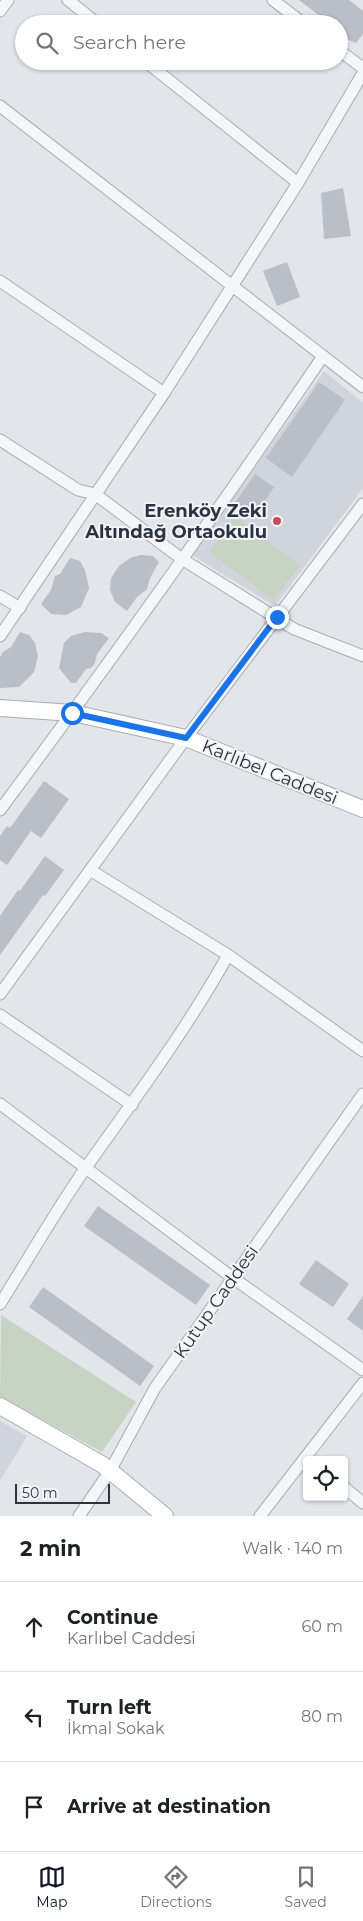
<!DOCTYPE html>
<meta charset="utf-8">
<style>
body{margin:0;font-family:Montserrat,sans-serif;background:#f6f6f6;color:#202124}
.controls{position:absolute;right:15px;bottom:15px;display:grid;overflow:hidden;border-radius:5px;box-shadow:0 1px 4px #0004}
.controls button{width:45px;height:45px;display:grid;place-items:center;padding:0;border:0;border-bottom:1px solid #e0e0e0;background:#fff;color:#202124;font:25px sans-serif}
.scale{position:absolute;left:15px;bottom:12px;width:95px;box-sizing:border-box;padding-left:5px;border:2px solid #2a3342;border-top:0;font-size:14px;line-height:18px;white-space:nowrap;color:#2a3342;-webkit-text-stroke:4px #f2f4f7;paint-order:stroke}
.stop{position:absolute;width:15px;height:15px;margin:-11px;border:4px solid #1a73e8;border-radius:50%;background:#fff}
.stop.end{background:#1a73e8;border-color:#fff;box-shadow:0 1px 5px #0008}
.list{margin:0;padding:0;list-style:none}
h2{display:flex;justify-content:space-between;align-items:center;height:65px;margin:0;padding:0 20px;font-size:21px}
h2 small{font-size:16px;font-weight:400;color:#757577}
.list li{display:grid;grid-template-columns:32px 1fr auto;gap:15px;align-items:center;box-sizing:border-box;height:90px;padding:0 20px;border-top:1px solid #e0e0e0}
.list b{display:block;font-size:19px;white-space:nowrap}
.list p{margin:0;font-size:16px;white-space:nowrap;color:#757577}
.list em{font-size:16px;font-style:normal;color:#757577}
.icon{flex:none;width:28px;height:28px;fill:none;stroke:currentColor;stroke-width:2;stroke-linecap:round;stroke-linejoin:round}
.map{position:relative;flex:none;width:363px;height:1516px;overflow:hidden}
.search{position:absolute;background:#fff;box-shadow:0 1px 4px #0004;left:15px;right:15px;top:15px;height:55px;display:flex;align-items:center;gap:12px;box-sizing:border-box;padding:0 18px;border-radius:28px;color:#757577;font-size:19px}
.sheet{height:335px;background:#fff}
nav{display:flex;justify-content:space-around;align-items:center;box-sizing:border-box;height:70px;border-top:1px solid #e0e0e0;background:#fff;font-size:14px;color:#757577}
nav a{display:grid;justify-items:center;gap:2px}
nav .on{color:#111827}
.map>svg:first-child{display:block}
.built{fill:#d0d4dc}
.green{fill:#c7d4c3}
.building{fill:#b9bec7}
.lines{fill:none;stroke-linecap:round;stroke-linejoin:round}
.street-casing{stroke:#a7acb4;stroke-width:13}
.secondary-casing{stroke:#a7acb4;stroke-width:18}
.street{stroke:#f5f6f8;stroke-width:11}
.secondary{stroke:#fff;stroke-width:16}
.route{stroke:#1a73e8;stroke-width:6}
.poi-dot{fill:#cc4a5d;stroke:#f2f4f7;stroke-width:2}
.labels{text-anchor:middle;stroke-width:4;stroke-linejoin:round;paint-order:stroke}
.poi-label{font-size:18px;font-weight:bold;fill:#2a3342;stroke:#f2f4f7;text-anchor:end}
.street-label{font-size:18px;fill:#2a3342;stroke:#f2f4f7}
</style>
<div class="map">
<svg width="363" height="1516" viewBox="0 0 363 1516">
<rect width="100%" height="100%" fill="#e2e5ea"/>
<g class="built">
<path d="M324,371L363,403V488L275,606L192,555Z"/>
<path d="M0,1421L27,1436L0,1481Z"/>
</g>
<g class="green">
<path d="M235,517L300,565L274,600L209,552Z"/>
<path d="M1,1315L136,1402L102,1452L0,1397Z"/>
</g>
<g class="building">
<path d="M299,0H349L363,11V34L356,43L349,40L339,32V24H330Z"/>
<path d="M343,188L351,236L324,239L321,193Z"/>
<path d="M287,262L300,297L277,306L263,271Z"/>
<path d="M319,382L345,400L292,477L266,458Z"/>
<path d="M255,474L274,487L261,508L260,507L253,517L234,504Z"/>
<path d="M141,555L153,556L159,562L150,578L147,589L137,597L127,611L115,602L110,590L111,578L119,566L130,558Z"/>
<path d="M70,558L80,561L85,570L89,588L81,607L66,615L51,614L41,604L51,590L55,576L60,574Z"/>
<path d="M20,632L29,635L35,643L38,656L34,672L19,687L0,688V657L3,652L11,647Z"/>
<path d="M85,632L101,633L109,638L97,654L95,663L91,668L86,669L76,683H71L59,668L64,643L71,636Z"/>
<path d="M44,781L69,799L41,838L31,831L7,865L0,860V836L7,826L10,828Z"/>
<path d="M45,856L64,870L45,896L43,895L0,955V916L18,890L20,891Z"/>
<path d="M98,1206L210,1285L196,1305L84,1226Z"/>
<path d="M316,1260L349,1284L333,1307L299,1284Z"/>
<path d="M43,1287L154,1366L140,1386L29,1307Z"/>
<path d="M363,1296V1331L347,1319Z"/>
</g>
<g class="lines">
<g class="street-casing">
<g id="street">
<path d="M68,0L98,24"/>
<path d="M273,0L304,24"/>
<path d="M0,11L8,0"/>
<path d="M339,50L363,68"/>
<path d="M145,61L298,183"/>
<path d="M0,106L363,387"/>
<path d="M0,281L164,393"/>
<path d="M0,440L78,490L95,494L182,559L294,629L363,656"/>
<path d="M0,596L20,608"/>
<path d="M0,636L164,393L298,183L363,73"/>
<path d="M0,810C111,661 219,510 323,356"/>
<path d="M90,870L228,955L363,1051"/>
<path d="M0,994L186,738L363,504"/>
<path d="M0,1015L132,1105"/>
<path d="M0,1104L233,1278L363,1370"/>
<path d="M0,1304C29,1258 56,1210 87,1166C136,1097 187,1029 228,955"/>
<path d="M344,1487L363,1503"/>
<path d="M79,1516L110,1471L155,1388L363,1094"/>
<path d="M260,1516L363,1383"/>
</g>
</g>
<g class="secondary-casing">
<g id="secondary">
<path d="M0,708L73,713L186,738L363,809"/>
<path d="M0,1406L103,1465L165,1516"/>
</g>
</g>
<use href="#street" class="street"/>
<use href="#secondary" class="secondary"/>
</g>
<g class="lines">
<path class="route" d="M72,713L186,738L277,617"/>
</g>
<circle class="poi-dot" cx="277" cy="521" r="5"/>
<g class="labels">
<g class="poi-label">
<text x="267" y="517">Erenköy Zeki<tspan x="267" dy="21">Altındağ Ortaokulu</tspan></text>
</g>
<g class="street-label">
<text transform="translate(270 772) rotate(22)" y="6">Karlıbel Caddesi</text>
<text transform="translate(216 1302) rotate(-55)" y="6">Kutup Caddesi</text>
</g>
</g>
</svg>
<div class="controls">
<button><svg class="icon" aria-label="locate" viewBox="0 0 24 24"><circle cx="12" cy="12" r="6"/><path d="M12 2v4M12 18v4M2 12h4M18 12h4"/></svg></button>
</div>
<div class="scale">50 m</div>
<div class="stop" style="left:72px;top:713px"></div>
<div class="stop end" style="left:277px;top:617px"></div>
<div class="search"><svg class="icon" aria-label="search" viewBox="0 0 24 24"><circle cx="10" cy="10" r="6"/><path d="M15 15l6 6"/></svg>Search here</div>
</div>
<section class="sheet">
<h2>2 min<small>Walk · 140 m</small></h2>
<ul class="list">
<li><svg class="icon" aria-label="ahead" viewBox="0 0 24 24"><path d="M12 20V5M6 11l6-6 6 6"/></svg><div><b>Continue</b><p>Karlıbel Caddesi</p></div><em>60 m</em></li>
<li><svg class="icon" aria-label="left" viewBox="0 0 24 24"><path d="M17 20v-9H6M10 6l-5 5 5 5"/></svg><div><b>Turn left</b><p>İkmal Sokak</p></div><em>80 m</em></li>
<li><svg class="icon" aria-label="arrive" viewBox="0 0 24 24"><path d="M6 21V4h12l-3 4 3 4H6"/></svg><div><b>Arrive at destination</b></div></li>
</ul>
</section>
<nav>
<a class="on"><svg class="icon" aria-label="map" viewBox="0 0 24 24"><path d="M3 6l6-2 6 2 6-2v14l-6 2-6-2-6 2zM9 4v14M15 6v14"/></svg>Map</a>
<a><svg class="icon" aria-label="directions" viewBox="0 0 24 24"><path d="M12 3l9 9-9 9-9-9zM9 14v-3h6M13 9l2 2-2 2"/></svg>Directions</a>
<a><svg class="icon" aria-label="saved" viewBox="0 0 24 24"><path d="M7 4h10v16l-5-4-5 4z"/></svg>Saved</a>
</nav>
